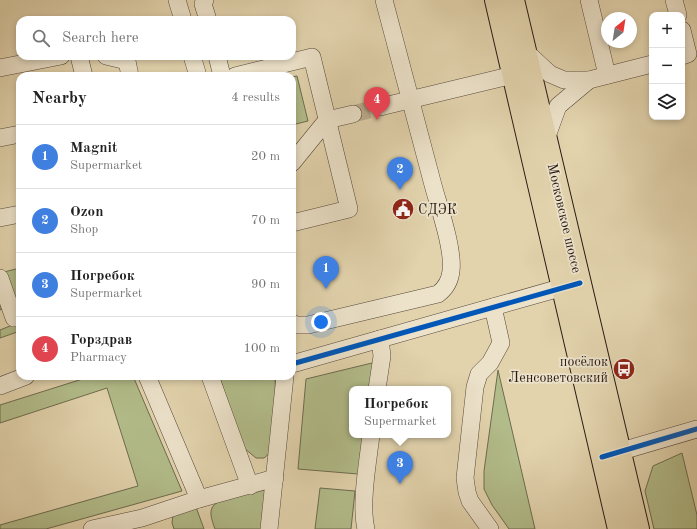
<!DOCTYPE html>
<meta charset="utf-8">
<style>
body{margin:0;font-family:"Old Standard TT",serif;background:#f6f6f6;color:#222}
.controls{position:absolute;right:12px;top:12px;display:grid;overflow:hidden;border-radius:8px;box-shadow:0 2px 6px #0003}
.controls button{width:36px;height:36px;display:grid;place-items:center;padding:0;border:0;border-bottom:1px solid #e0e0e0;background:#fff;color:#222;font:20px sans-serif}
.compass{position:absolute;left:601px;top:12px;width:36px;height:36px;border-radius:50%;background:#fff;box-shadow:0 2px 6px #0003;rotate:30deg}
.you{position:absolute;left:321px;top:322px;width:14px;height:14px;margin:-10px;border:3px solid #fff;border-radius:50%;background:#1a73e8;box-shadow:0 0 0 6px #1a73e833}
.badge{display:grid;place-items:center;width:26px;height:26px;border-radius:50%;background:#111827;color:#fff;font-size:13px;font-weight:700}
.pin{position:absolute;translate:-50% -33px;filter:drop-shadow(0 1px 2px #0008)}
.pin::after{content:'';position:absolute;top:21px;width:14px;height:12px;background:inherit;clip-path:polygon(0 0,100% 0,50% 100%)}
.popup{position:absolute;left:349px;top:386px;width:102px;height:52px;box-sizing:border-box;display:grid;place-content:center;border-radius:8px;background:#fff;filter:drop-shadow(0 1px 3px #0005);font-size:13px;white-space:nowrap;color:#767676}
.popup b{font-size:15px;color:#222}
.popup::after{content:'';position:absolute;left:50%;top:100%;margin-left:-8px;border:8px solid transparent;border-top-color:#fff}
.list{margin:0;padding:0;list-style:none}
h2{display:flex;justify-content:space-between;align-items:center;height:52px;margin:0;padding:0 16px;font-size:17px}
h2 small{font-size:13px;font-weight:400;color:#767676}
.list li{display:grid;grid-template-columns:26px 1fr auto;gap:12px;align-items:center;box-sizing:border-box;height:64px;padding:0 16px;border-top:1px solid #e0e0e0}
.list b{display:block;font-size:15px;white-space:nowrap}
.list p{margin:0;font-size:13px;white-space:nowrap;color:#767676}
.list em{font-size:13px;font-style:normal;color:#767676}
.icon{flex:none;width:22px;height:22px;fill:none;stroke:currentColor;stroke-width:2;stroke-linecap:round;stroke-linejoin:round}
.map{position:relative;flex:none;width:697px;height:529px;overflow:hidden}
.search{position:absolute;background:#fff;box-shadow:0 2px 6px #0003;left:16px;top:16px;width:280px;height:44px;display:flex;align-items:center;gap:10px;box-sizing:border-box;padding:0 14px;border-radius:12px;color:#767676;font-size:15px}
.panel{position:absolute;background:#fff;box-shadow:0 2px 6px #0003;left:16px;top:72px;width:280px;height:308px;border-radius:12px}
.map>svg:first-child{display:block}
.green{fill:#b2bc8a;stroke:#6d6c50}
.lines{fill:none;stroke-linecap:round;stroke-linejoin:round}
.minor-tunnel{stroke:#bdae8f;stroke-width:17;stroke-dasharray:17 8;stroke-linecap:butt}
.minor-casing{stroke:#56493b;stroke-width:18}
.highway-casing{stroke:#281b15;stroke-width:24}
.minor{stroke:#ece2ca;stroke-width:17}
.highway{stroke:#e2d3ad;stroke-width:22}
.cycleway-casing{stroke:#ece2ca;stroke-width:8}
.cycleway{stroke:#0057b8;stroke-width:5}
.labels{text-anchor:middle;stroke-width:3.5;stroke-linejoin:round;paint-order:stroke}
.poi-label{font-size:14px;fill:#281b15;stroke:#ece2ca;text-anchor:start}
.street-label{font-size:14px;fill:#281b15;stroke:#ece2ca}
</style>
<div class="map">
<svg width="697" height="529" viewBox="0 0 697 529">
<rect width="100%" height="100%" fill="#e2d3ad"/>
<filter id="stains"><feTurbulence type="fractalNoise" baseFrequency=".005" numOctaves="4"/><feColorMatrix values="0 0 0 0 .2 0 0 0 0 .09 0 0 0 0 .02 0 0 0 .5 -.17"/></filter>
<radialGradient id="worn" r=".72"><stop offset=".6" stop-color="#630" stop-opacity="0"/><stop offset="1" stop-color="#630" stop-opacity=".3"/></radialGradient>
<g class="green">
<path d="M297,76L308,121L292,125V77Z"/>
<path d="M20,268V303L0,310V273Z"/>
<path d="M20,322V331L0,338V330Z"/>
<path d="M376,362L371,389H352V435H364L358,474L298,469L306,379Z"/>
<path d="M498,370L535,529H509L492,505L484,489V471Z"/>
<path d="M92,376H133L182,491L46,529H0V525L138,486L107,388L0,423V405Z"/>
<path d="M219,376H275L276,413L272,451L264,458H256L244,448Z"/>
<path d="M682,453L697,515V529H654L645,491L653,466Z"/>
<path d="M320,488L355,491L351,529H315Z"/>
<path d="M258,490H264L267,496L263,529H215C213,523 209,514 212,508C217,497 247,493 258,490Z"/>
<path d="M196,507L204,529H174L172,523L173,515Z"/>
</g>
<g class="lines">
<path class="minor-tunnel" d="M353,114L380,107"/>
<g class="minor-casing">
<g id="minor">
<path d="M177,0L183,20"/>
<path d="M205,0L203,4L208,20"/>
<path d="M589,0L607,75"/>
<path d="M674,0L678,15"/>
<path d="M682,30L688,54L682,56"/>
<path d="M524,50L550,74L564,80H589L652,64"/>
<path d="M79,56L84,76"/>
<path d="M106,56L127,61L130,76"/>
<path d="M192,56L198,76"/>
<path d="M217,56L222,76"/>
<path d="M0,68L61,56"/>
<path d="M235,76L312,57L349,209L292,223"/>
<path d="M380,107L513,75"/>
<path d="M0,138L20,134"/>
<path d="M546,139L558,106L589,80"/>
<path d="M292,163L327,120L353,114"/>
<path d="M0,218L20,214"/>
<path d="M0,278L14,318"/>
<path d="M292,323L296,325H308L438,294C446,288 450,281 451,271C454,250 439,207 433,185C417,123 400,62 384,0"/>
<path d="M292,364L574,284"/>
<path d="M147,376L199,499"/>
<path d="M210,376L250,486"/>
<path d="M0,386L26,376"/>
<path d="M377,389L382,356L380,339"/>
<path d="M608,455L697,429"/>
<path d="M92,529L142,518L199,499L275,478"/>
<path d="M269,529L285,376"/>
<path d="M366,529C360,504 368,461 371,435"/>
<path d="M490,529L470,501L467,492L465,478L475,387L479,374L490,363L501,343L493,307"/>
</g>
</g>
<g class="highway-casing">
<g id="highway">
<path d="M496,0L619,529"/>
<path d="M513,0L638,529"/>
</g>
</g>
<use href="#minor" class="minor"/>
<use href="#highway" class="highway"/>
<g class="cycleway-casing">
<g id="cycleway">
<path d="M292,364L580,283"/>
<path d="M602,457L697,429"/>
</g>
</g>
<use href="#cycleway" class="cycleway"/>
</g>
<defs>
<g id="civic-disc" transform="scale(1.15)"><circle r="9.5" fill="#8f2418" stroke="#ece2ca"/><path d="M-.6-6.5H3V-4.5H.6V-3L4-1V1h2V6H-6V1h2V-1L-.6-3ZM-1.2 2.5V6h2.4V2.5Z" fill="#fff"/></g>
<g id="bus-disc" transform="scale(1.15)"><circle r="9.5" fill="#8f2418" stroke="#ece2ca"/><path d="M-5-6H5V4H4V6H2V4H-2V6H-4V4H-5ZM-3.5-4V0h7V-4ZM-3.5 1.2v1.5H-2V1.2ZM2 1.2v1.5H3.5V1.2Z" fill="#fff"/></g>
</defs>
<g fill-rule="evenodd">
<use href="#civic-disc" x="403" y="209"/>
<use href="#bus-disc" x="624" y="369"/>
</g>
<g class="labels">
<g class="poi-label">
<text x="418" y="214">СДЭК</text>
<text x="608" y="366" text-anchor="end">посёлок<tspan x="608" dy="16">Ленсоветовский</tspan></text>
</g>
<g class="street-label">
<text transform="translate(565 218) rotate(77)" y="5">Московское шоссе</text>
</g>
</g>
<rect width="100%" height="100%" filter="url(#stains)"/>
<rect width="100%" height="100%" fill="url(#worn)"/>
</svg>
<div class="controls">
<button>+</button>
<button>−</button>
<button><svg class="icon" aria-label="layers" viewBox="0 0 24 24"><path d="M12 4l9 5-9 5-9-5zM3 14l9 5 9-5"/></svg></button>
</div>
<svg class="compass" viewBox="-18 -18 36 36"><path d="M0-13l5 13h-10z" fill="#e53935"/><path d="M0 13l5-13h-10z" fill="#767676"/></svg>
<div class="you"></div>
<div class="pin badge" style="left:326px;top:289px;background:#3f7fe0">1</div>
<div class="pin badge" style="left:400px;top:190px;background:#3f7fe0">2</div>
<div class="pin badge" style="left:400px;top:484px;background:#3f7fe0">3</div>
<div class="popup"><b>Погребок</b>Supermarket</div>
<div class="pin badge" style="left:377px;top:120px;background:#e0444e">4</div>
<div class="search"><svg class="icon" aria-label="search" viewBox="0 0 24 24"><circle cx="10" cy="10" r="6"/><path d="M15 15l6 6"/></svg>Search here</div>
<section class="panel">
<h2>Nearby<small>4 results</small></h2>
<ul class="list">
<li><span class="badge" style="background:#3f7fe0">1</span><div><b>Magnit</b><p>Supermarket</p></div><em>20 m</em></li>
<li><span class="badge" style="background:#3f7fe0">2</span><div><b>Ozon</b><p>Shop</p></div><em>70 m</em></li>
<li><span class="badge" style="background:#3f7fe0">3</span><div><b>Погребок</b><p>Supermarket</p></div><em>90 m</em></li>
<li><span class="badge" style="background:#e0444e">4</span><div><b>Горздрав</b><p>Pharmacy</p></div><em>100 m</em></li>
</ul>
</section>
</div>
